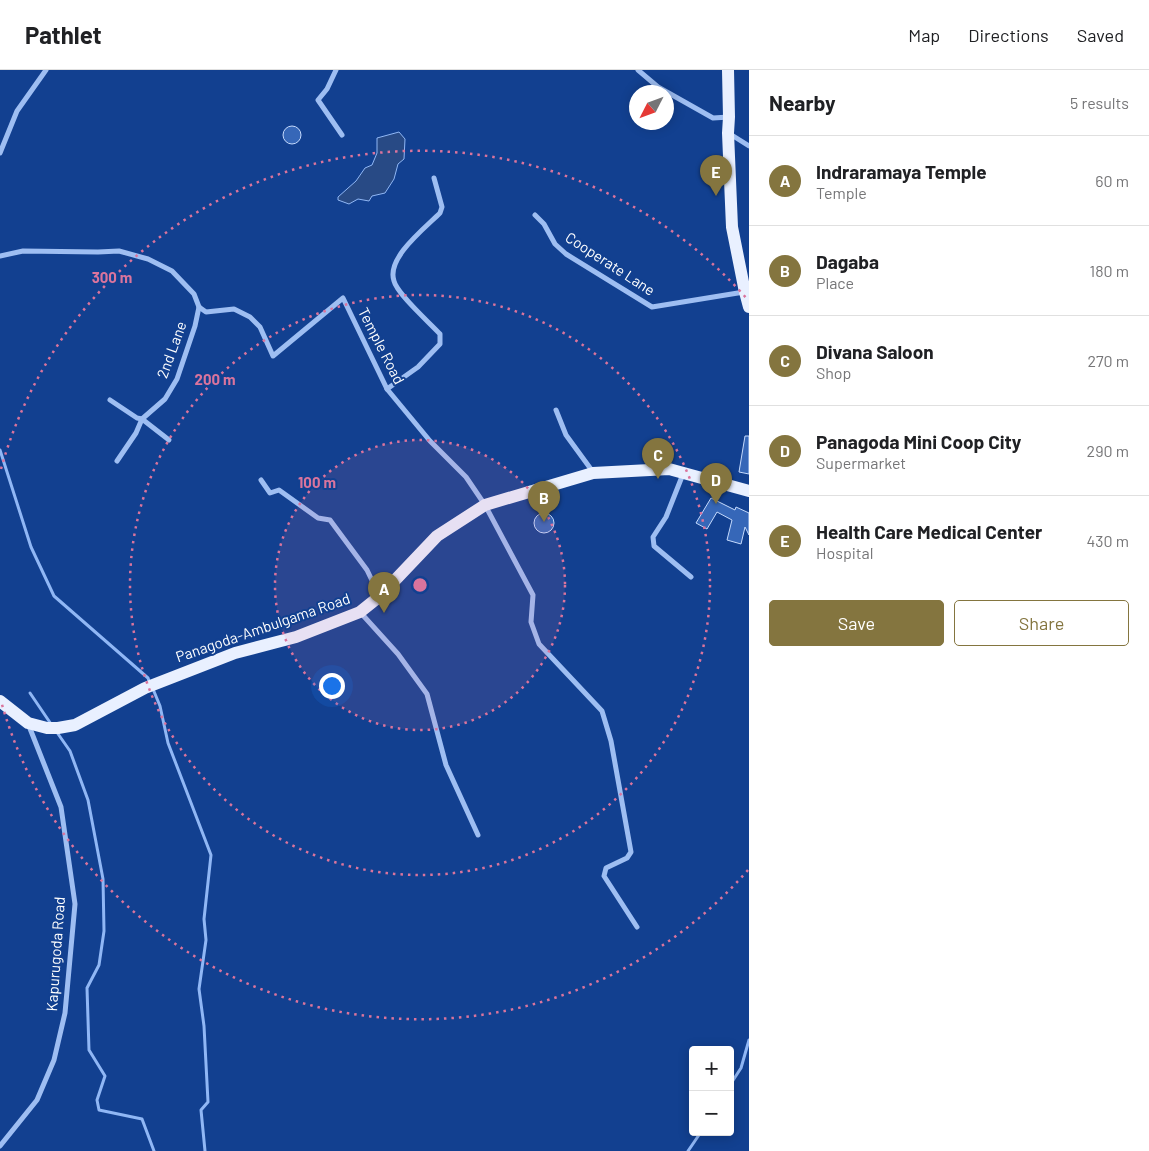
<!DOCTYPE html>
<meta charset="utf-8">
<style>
body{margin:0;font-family:Barlow,sans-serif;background:#f2f2f2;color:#202124}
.controls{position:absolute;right:15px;bottom:15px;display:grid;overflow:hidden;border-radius:5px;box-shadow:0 2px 12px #0003}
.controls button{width:45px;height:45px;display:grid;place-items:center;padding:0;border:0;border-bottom:1px solid #e0e0e0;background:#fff;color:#202124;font:25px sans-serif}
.compass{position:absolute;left:629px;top:15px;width:45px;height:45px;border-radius:50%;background:#fff;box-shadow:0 2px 12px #0003;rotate:228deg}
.you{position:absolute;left:331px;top:615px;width:18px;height:18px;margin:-12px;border:4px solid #fff;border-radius:50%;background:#1a73e8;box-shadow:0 0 0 8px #1a73e833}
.badge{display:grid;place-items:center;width:32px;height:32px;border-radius:50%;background:#84753f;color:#fff;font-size:16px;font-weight:700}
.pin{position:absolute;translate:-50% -41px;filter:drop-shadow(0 1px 2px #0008)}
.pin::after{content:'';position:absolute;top:26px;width:18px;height:15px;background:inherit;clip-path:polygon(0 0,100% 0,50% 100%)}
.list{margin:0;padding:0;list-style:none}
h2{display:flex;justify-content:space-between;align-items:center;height:65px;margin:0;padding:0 20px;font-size:21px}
h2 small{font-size:16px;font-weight:400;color:#757577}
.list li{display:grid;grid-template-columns:32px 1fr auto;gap:15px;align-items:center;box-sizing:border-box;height:90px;padding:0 20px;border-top:1px solid #e0e0e0}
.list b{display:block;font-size:19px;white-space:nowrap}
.list p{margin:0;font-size:16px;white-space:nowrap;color:#757577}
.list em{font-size:16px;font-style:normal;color:#757577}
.actions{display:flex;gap:10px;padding:15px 20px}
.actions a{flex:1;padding:11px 0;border:1px solid #84753f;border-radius:5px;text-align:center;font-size:18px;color:#84753f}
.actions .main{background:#84753f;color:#fff}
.map{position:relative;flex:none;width:749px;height:1081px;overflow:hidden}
header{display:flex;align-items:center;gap:30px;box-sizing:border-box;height:70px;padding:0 25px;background:#fff;border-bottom:1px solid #e0e0e0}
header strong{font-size:24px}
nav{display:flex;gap:28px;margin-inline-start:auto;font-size:18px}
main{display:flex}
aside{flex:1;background:#fff}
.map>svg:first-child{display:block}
.water{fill:#284a85;stroke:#90b7f5}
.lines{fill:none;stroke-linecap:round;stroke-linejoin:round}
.stream{stroke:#90b7f5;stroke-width:3}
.building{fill:#3667b8;stroke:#c5dafd}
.street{stroke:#9ebef2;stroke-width:5}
.primary{stroke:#e9f0ff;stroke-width:12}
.ring{fill:none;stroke:#da749d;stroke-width:2.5;stroke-dasharray:2.5 5}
.labels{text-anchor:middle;stroke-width:4;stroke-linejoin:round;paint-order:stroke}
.street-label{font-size:15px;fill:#fff;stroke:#124090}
.centre{fill:#da749d;stroke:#124090;stroke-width:2.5}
.ring-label{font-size:15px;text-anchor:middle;font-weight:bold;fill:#da749d;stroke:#124090;stroke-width:4;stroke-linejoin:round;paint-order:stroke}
</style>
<header>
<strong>Pathlet</strong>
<nav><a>Map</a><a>Directions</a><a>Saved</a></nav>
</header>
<main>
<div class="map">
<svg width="749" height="1081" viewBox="0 0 749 1081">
<rect width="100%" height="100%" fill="#124090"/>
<path class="water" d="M399,62L405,69L404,89L398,94L394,109L385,123L372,126L369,131L358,129L349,134L338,130V127L356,111L365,98L372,95L377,83V68Z"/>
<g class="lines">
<g class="stream">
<path d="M0,380L31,477L54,526L148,608L150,614"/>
<path d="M153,619L160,636L168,673L211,785L204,849L206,870L199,919L204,956L208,1032L201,1040L205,1081"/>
<path d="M30,623L51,654"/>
<path d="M56,661L70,681L88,730L103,809L104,861L99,895L87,918L89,980L105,1006L97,1030L99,1040L142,1049L154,1081"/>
<path d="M730,1015L741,998L749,970"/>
<path d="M688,1081L701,1062"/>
</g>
</g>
<g class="building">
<circle cx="292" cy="65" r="9"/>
<path d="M745,366H749V404L739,402Z"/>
<path d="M711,428L735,440L736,437L749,443V465L745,457L741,474L727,470L732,450L717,442L707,459L696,453Z"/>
<circle cx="544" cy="453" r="10"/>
</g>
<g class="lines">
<g class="street">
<path d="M336,0L327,19L318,30L342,65"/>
<path d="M638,0L658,17L713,48L729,47"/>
<path d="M730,64L749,76"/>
<path d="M0,83L17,41L46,0"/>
<path d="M535,145L544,154L555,174L566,184L652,237L744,222"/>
<path d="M0,186L23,181L98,182L119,181L148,189L172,201L194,224L199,237L206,242L234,239L250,247L260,257L273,286L343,228L387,319L430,371L466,407L485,435L533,525L531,552L539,574L602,641L611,671L631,782L627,788L606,798L604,806L637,857"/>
<path d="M387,319L418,297L440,274V264C430,253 397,224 394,211C386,188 425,158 440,143L442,137L434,108"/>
<path d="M110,330L137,348L142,349L169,370"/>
<path d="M556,340L566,365L593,402"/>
<path d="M117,391L136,363L142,349L165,329L177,309L195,256L199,237"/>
<path d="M683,404L666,447L653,467L654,476L691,507"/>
<path d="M261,410L270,423L279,420L318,448L330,450L367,500L379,525"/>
<path d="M360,542L398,584L427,624L446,695L478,765"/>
<path d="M0,1076L37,1030L54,990L65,943L75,834L61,737L29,656"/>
</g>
<g class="primary">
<path d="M728,0L729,47L728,63L732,157L745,222L749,237"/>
<path d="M0,631L28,653L47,658H58L75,655L145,618L235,583L296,567L360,542L380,526L437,466L485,435L593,403L669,399L749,421"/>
</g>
</g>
<circle cx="420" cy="515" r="145" fill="#da749d" fill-opacity=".12"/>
<g class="ring">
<circle cx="420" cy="515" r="145"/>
<circle cx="420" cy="515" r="290"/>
<path d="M748 800A435 435 0 0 1 1 631M1 399A435 435 0 0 1 748 230"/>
</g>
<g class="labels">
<g class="street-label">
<text transform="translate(610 194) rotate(33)" y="5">Cooperate Lane</text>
<text transform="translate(381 276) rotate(63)" y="5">Temple Road</text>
<text transform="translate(172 280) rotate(-70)" y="5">2nd Lane</text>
<text transform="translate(263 558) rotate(-19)" y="5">Panagoda-Ambulgama Road</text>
<text transform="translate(56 884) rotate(-86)" y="5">Kapurugoda Road</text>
</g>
</g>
<circle cx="420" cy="515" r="8" class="centre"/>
<g class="ring-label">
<text x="112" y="213">300 m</text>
<text x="215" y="315">200 m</text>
<text x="317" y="418">100 m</text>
</g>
</svg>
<div class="controls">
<button>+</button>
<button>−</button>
</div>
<svg class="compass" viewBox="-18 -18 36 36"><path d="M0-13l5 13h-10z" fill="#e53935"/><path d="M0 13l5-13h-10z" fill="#757577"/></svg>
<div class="you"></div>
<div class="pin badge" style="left:384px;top:543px">A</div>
<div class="pin badge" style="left:544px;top:452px">B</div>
<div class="pin badge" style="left:658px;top:409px">C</div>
<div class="pin badge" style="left:716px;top:434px">D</div>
<div class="pin badge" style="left:716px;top:126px">E</div>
</div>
<aside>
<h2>Nearby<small>5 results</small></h2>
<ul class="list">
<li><span class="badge">A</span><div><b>Indraramaya Temple</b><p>Temple</p></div><em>60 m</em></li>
<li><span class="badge">B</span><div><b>Dagaba</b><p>Place</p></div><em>180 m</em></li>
<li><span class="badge">C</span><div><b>Divana Saloon</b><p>Shop</p></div><em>270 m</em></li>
<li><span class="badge">D</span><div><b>Panagoda Mini Coop City</b><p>Supermarket</p></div><em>290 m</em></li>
<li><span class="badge">E</span><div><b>Health Care Medical Center</b><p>Hospital</p></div><em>430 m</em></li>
</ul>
<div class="actions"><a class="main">Save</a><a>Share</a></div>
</aside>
</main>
